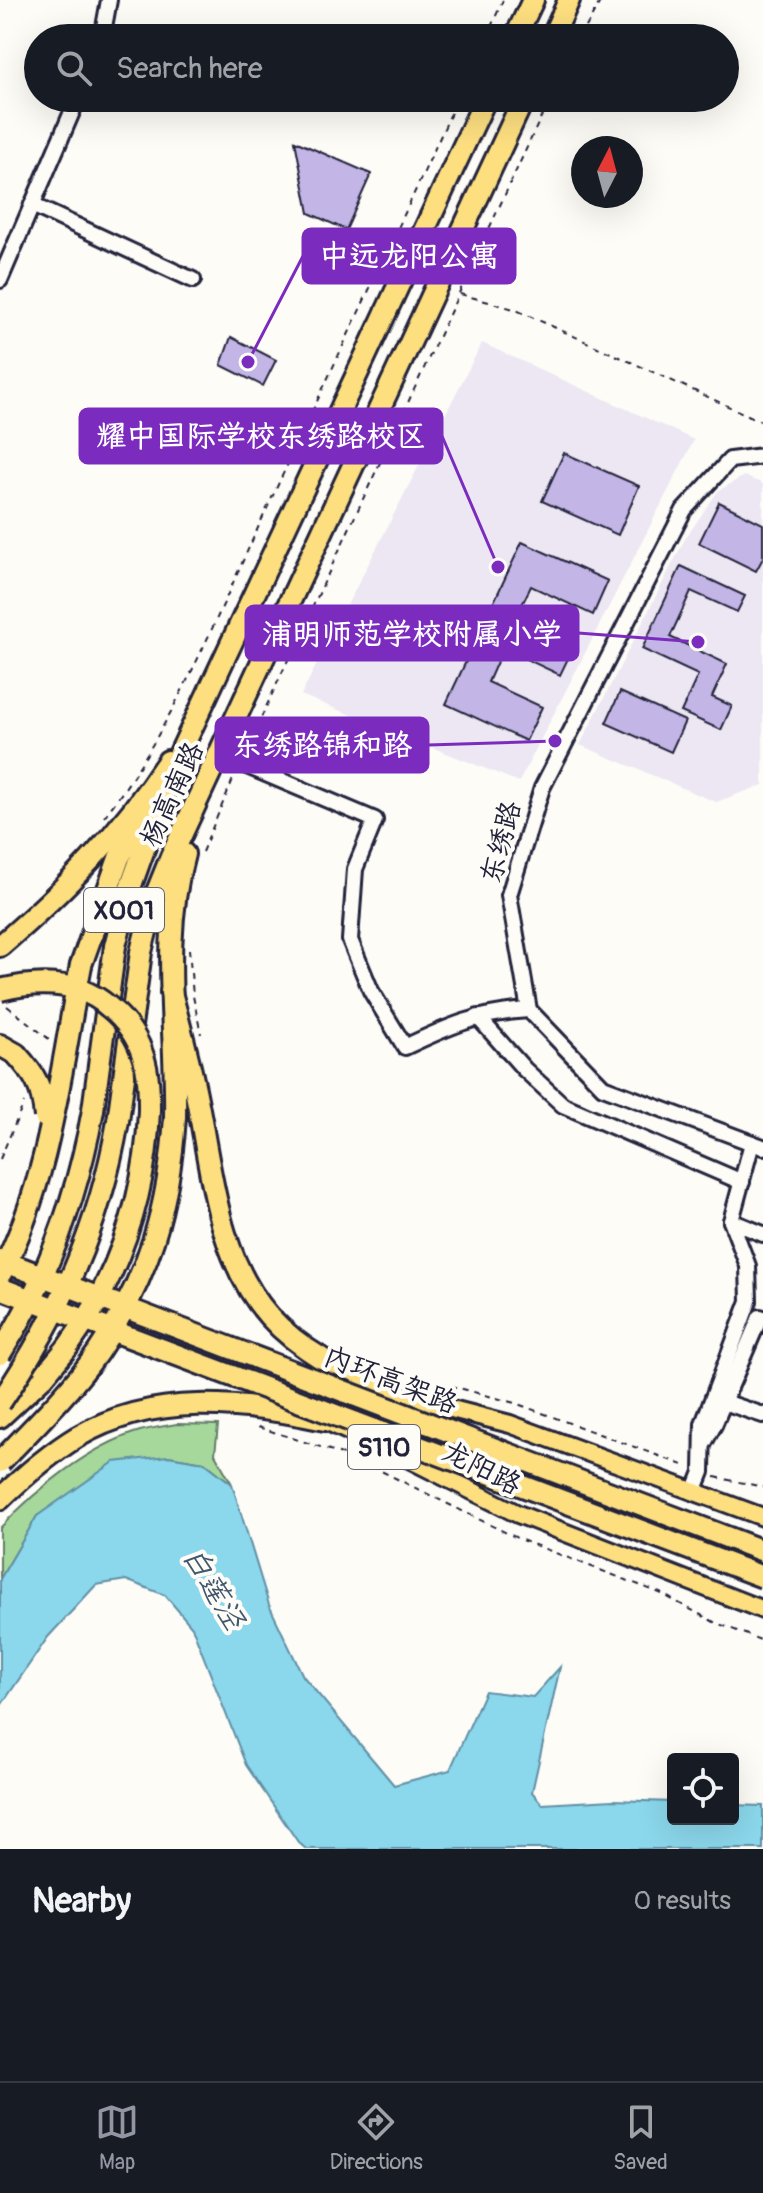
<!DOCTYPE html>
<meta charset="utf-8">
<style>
body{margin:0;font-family:Pangolin,"LXGW WenKai TC",sans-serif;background:#242831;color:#f1f3f6}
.controls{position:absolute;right:24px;bottom:24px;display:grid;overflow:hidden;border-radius:8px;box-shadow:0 8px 32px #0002}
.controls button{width:72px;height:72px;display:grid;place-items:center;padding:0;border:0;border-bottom:2px solid #363941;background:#171b24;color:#f1f3f6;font:40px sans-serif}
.compass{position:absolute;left:571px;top:136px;width:72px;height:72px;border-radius:50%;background:#171b24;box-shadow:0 8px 32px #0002;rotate:6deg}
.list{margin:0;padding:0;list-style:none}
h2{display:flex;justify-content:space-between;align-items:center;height:104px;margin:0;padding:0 32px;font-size:34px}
h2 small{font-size:26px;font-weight:400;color:#9ea1a6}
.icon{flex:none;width:44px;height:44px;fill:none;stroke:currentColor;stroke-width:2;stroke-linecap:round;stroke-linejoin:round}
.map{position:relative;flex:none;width:763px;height:1849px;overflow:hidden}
.search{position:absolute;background:#171b24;box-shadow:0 8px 32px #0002;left:24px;right:24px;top:24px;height:88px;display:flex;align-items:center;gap:20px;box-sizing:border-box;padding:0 28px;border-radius:44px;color:#9ea1a6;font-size:30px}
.sheet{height:232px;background:#171b24}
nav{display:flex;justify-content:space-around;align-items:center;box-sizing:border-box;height:112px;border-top:2px solid #363941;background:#171b24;font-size:22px;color:#9ea1a6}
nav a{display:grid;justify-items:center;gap:4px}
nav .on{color:#9495a2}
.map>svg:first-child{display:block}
.built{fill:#ece7f2}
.green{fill:#a5d89a;stroke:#647d6a;stroke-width:2}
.water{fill:#8bd7eb;stroke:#618fa5;stroke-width:2}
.building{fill:#c3b5e6;stroke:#22223b;stroke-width:2}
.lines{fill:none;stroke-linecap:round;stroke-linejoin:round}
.minor-casing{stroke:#22223b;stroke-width:20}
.major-casing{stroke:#22223b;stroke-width:22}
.highway-casing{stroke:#22223b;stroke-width:26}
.path{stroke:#22223b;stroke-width:2;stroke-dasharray:6 6;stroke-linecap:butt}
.minor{stroke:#fdfcf7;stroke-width:14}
.major{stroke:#fddf80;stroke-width:16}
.highway{stroke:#fddf80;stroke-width:20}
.highway-bridge-casing{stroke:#22223b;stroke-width:26;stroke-linecap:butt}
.highway-bridge{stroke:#fddf80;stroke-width:20}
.labels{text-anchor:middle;stroke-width:8;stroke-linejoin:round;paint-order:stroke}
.shield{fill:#fdfcf7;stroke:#646373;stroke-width:2}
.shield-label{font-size:26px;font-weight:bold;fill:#22223b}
.street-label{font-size:28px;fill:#22223b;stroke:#fdfcf7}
.water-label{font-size:30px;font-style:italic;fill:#425870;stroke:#fdfcf7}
.leader{fill:none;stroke:#7b2cbf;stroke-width:3}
.callout-dot{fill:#7b2cbf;stroke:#fdfcf7;stroke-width:3}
.callout{fill:#7b2cbf;stroke:#7b2cbf;stroke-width:3}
.callout-label{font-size:30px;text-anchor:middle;font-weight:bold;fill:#fff}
</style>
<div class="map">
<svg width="763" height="1849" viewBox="0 0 763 1849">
<rect width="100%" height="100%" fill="#fdfcf7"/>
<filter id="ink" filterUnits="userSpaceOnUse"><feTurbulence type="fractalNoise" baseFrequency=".0125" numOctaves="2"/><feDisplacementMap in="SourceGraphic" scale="16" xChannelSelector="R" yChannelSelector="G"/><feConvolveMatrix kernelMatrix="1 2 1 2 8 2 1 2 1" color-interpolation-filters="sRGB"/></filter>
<g filter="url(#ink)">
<g class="built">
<path d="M482,343L694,440L519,782L301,695Z"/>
<path d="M744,476L763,484V785L716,802L580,745L685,539L718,491Z"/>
</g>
<path class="green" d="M177,1424L218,1425L215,1454L232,1484L204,1462L168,1456L37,1516L0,1579V1528C36,1490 89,1446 140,1431C152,1428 165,1426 177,1424Z"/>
<path class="water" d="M168,1456L204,1462L232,1484L269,1605L303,1676L394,1785L450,1770L485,1691L533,1697L560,1667L532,1792L542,1804L613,1800L673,1802V1819H733V1805L763,1806V1849H306L298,1842L246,1765L192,1627L165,1595L126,1580L96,1585L48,1637L0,1707V1579L37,1516L114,1462Z"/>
<g class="building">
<path d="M295,141L371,174L346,230L309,213Z"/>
<path d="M231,337L276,360L263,386L221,365Z"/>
<path d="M564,453L639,486L618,535L542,501Z"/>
<path d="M719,502L763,524V558L756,571L699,543Z"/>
<path d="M522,542L608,581L593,615L531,586L517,615L576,642L560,675L503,648L488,682L542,707L526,741L446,704Z"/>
<path d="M681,566L745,596L737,612L691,591L670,637L727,664L712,697L732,706L721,730L681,712L698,675L642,649Z"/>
<path d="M620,692L685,721L671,752L606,723Z"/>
</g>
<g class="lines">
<g class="minor-casing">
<g id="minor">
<path d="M102,38L109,0"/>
<path d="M32,205L193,280"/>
<path d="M0,280L78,98"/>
<path d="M763,456L730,460L684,510L542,788L509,895L529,1010L603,1087L763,1147"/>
<path d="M240,763L375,820L355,869L350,940L371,991L405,1047C449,1026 479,1013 529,1010"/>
<path d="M478,1017L524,1069L563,1105L742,1182"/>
<path d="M731,1221L763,1234"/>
<path d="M724,1402L763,1415"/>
<path d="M704,1443L714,1425L760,1317L763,1318"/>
<path d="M694,1492L702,1472L703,1424L749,1301L748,1266L731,1221L752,1143"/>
</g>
</g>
<g class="major-casing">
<g id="major">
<path d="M374,1389L510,1424L763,1517"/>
<path d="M330,1423L409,1459L518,1514L763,1610"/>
</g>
</g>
<g class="highway-casing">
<g id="highway">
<path d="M515,38L533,0"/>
<path d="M552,38L569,0"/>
<path d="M0,946C65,890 121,833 168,761"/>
<path d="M81,965L119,858L143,811"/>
<path d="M171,992C180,1027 190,1063 197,1099C212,1172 217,1257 269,1316C300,1351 344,1372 386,1392"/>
<path d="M0,1045L16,1054"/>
<path d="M93,1110L115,946L129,891L173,768L486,98"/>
<path d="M175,1117C177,1029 160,941 184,854"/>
<path d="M118,1121L141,952L154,899L171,857L524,98"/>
<path d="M0,1417L43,1377L67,1348"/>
<path d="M0,1499C24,1476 49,1454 77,1437C153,1392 242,1402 325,1420"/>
</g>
</g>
<g class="path">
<path d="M486,38L503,0"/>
<path d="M580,38L601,0"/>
<path d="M460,294L514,309L763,422"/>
<path d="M246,750L550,98"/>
<path d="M104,817C172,729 216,618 263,517C328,377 394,238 458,98"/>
<path d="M202,852L234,777"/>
<path d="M189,949L193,996L201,1034"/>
<path d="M7,1006L49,1039"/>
<path d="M0,1159L24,1103"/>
<path d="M369,1364L515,1403L686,1466"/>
<path d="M258,1427L339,1453L377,1469L519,1539L660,1593L714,1622L763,1641"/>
<path d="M715,1477L763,1487"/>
</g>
<use href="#minor" class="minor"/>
<use href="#major" class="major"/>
<use href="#highway" class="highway"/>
<g class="highway-bridge-casing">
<g id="highway-bridge">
<path d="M0,990C37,981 79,980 109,1007C125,1020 137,1036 143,1056C149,1073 149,1093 149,1110C147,1172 132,1231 105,1286C95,1308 81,1328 67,1348"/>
<path d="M16,1054C36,1076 42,1086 45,1117"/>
<path d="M0,1260L763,1551"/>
<path d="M1,1273C50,1180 61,1067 81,965"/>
<path d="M0,1288L763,1577"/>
<path d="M0,1354C48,1279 77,1198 93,1110"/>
<path d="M0,1403C60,1314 100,1227 118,1121"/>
<path d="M0,1462C34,1427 70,1392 98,1352C149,1277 169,1207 175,1117"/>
</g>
</g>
<use href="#highway-bridge" class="highway-bridge"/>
</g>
</g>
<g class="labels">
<g class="shield">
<rect x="84" y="888" width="80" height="44" rx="6"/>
<rect x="348" y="1425" width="72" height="44" rx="6"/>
</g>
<g class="shield-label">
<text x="124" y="919">X001</text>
<text x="384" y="1456">S110</text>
</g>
<g class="street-label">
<text transform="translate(171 794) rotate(-65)" y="10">杨高南路</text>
<text transform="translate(500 842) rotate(-75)" y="10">东绣路</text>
<text transform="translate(391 1379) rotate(21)" y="10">内环高架路</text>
<text transform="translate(482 1467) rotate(27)" y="10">龙阳路</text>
</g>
<g class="water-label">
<text transform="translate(214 1588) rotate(59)" y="10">白莲泾</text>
</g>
</g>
<path class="leader" d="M248 362L303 256M498 567L442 436M698 642L578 633M555 741L428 745"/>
<g class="callout-dot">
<circle cx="248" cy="362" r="8"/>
<circle cx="498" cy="567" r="8"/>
<circle cx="698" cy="642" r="8"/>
<circle cx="555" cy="741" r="8"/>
</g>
<g class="callout">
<rect x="303" y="229" width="212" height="54" rx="8"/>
<rect x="80" y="409" width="362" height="54" rx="8"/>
<rect x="246" y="606" width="332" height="54" rx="8"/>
<rect x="216" y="718" width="212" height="54" rx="8"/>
</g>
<g class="callout-label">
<text x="409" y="266">中远龙阳公寓</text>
<text x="261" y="446">耀中国际学校东绣路校区</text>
<text x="412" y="644">浦明师范学校附属小学</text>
<text x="322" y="755">东绣路锦和路</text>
</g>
</svg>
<div class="controls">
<button><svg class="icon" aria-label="locate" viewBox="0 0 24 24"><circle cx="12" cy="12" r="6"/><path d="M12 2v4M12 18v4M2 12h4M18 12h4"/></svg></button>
</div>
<svg class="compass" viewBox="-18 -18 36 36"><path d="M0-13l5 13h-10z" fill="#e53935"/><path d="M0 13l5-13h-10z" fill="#9ea1a6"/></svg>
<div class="search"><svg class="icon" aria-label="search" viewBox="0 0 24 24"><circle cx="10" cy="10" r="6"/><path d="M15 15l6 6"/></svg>Search here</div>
</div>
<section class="sheet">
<h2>Nearby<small>0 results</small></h2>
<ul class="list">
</ul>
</section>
<nav>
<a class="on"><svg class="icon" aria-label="map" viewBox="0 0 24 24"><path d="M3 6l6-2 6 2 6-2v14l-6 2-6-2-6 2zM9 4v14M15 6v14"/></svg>Map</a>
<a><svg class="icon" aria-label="directions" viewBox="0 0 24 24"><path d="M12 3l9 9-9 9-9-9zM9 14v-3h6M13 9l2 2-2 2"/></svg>Directions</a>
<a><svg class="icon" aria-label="saved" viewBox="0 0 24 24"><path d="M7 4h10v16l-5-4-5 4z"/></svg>Saved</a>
</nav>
